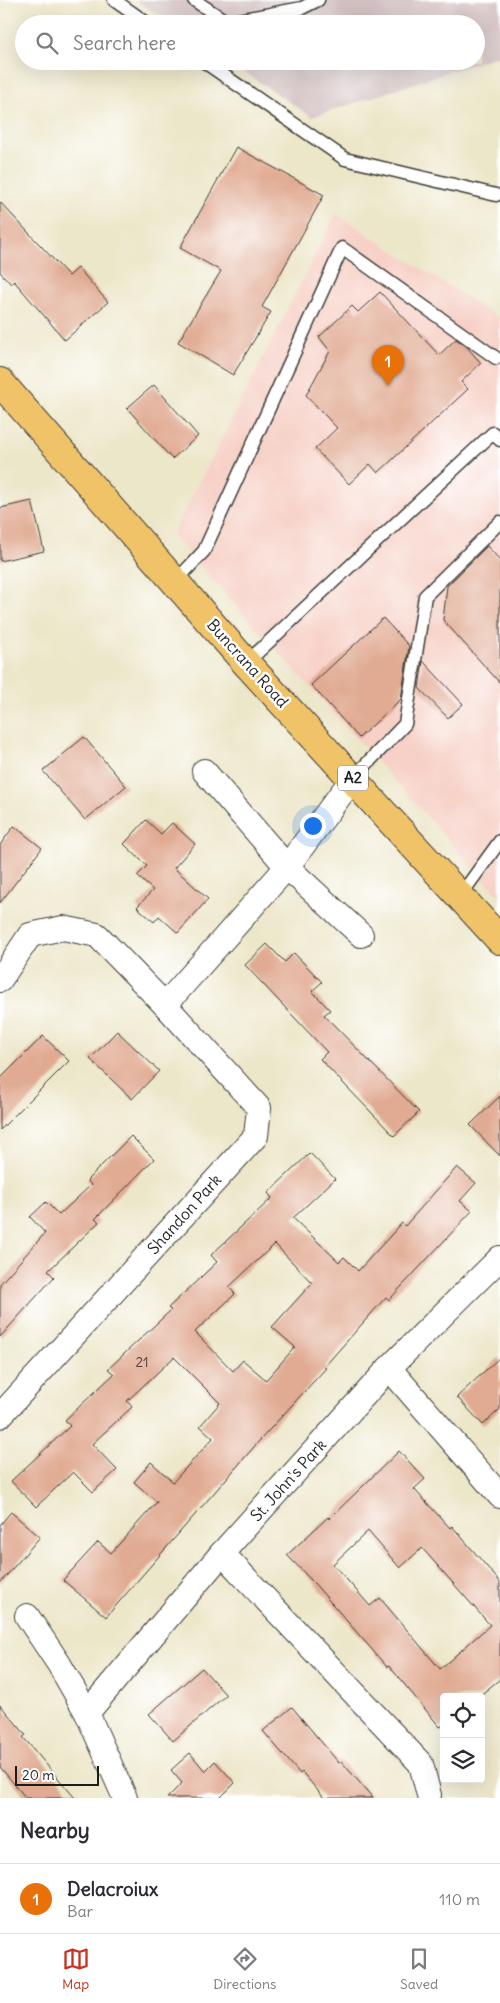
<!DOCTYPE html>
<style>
body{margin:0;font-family:Delius,sans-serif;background:#f2f2f3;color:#2b2b33}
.controls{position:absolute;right:15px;bottom:15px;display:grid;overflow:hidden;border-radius:5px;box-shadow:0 5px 20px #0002}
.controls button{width:45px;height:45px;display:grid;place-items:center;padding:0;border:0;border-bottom:1px solid #e1e1e2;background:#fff;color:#2b2b33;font:25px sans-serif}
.scale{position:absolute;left:15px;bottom:12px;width:84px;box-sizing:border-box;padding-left:5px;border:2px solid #1c1c1c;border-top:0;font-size:14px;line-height:18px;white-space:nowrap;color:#1c1c1c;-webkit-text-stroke:4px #fff;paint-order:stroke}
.you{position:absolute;left:312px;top:825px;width:18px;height:18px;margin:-12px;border:4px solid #fff;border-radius:50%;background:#1a73e8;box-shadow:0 0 0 8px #1a73e833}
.badge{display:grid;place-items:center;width:32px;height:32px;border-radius:50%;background:#c8321e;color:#fff;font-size:16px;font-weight:700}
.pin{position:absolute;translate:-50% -41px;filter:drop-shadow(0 1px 2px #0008)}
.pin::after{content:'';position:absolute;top:26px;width:18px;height:15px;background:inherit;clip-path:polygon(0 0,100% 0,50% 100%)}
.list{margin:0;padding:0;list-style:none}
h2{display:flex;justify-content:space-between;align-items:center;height:65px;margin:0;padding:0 20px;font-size:21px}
h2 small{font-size:16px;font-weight:400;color:#7c7c81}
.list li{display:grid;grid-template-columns:32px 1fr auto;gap:15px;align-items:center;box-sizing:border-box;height:70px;padding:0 20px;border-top:1px solid #e1e1e2}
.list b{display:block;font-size:19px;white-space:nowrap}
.list p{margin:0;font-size:16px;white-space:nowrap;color:#7c7c81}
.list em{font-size:16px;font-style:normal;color:#7c7c81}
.icon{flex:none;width:28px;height:28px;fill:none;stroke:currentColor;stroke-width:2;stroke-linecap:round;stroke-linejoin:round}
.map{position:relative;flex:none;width:500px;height:1798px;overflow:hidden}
.search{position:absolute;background:#fff;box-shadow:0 5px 20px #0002;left:15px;right:15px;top:15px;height:55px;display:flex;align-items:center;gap:12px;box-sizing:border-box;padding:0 18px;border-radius:28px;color:#7c7c81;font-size:19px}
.sheet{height:135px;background:#fff}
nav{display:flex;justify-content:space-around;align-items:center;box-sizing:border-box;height:70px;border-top:1px solid #e1e1e2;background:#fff;font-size:14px;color:#7c7c81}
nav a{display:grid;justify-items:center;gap:2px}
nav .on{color:#c8321e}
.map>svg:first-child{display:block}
.built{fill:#f7d1c7}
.industrial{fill:#d2bfc0}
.building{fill:#e1ab93;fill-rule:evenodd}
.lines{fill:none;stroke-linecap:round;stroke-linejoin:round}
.service-casing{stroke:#3b3a36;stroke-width:15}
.minor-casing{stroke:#3b3a36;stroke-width:26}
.trunk-casing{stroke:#3b3a36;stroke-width:30}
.service{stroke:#fff;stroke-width:12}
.minor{stroke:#fff;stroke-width:24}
.trunk{stroke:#f1c369;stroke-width:28}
.labels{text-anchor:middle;stroke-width:5;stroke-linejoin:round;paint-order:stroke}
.number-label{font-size:14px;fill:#4d403a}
.shield{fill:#fff;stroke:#606060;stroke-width:1}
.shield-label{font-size:15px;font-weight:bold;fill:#1c1c1c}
.street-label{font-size:16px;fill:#1c1c1c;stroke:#fff}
</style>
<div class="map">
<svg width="500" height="1798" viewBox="0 0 500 1798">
<rect width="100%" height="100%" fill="#fff"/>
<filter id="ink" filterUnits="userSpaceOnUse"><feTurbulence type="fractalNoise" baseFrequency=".02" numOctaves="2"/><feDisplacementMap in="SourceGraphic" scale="10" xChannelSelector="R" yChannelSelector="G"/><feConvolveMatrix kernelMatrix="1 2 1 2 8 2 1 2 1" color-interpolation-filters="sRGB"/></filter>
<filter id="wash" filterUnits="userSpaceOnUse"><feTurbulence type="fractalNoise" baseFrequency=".0096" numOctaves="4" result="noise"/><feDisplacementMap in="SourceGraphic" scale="20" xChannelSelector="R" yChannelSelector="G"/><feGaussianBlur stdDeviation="1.12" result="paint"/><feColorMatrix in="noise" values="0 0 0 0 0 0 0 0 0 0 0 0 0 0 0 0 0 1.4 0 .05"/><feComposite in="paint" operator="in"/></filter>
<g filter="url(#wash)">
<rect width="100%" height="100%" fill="#ede7ca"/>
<path class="built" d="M336,214L500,319V897L172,535L234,415Z"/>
<path class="industrial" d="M136,0H500V55L312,117L228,61H476V24H172Z"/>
<g id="blocks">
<g class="building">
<path d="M236,147L324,195L262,307L271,312L233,375L178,342L221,271L180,248Z"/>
<path d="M0,202L69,276L78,268L108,302L65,340L14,281L11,284L0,272Z"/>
<path d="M380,292L439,355L456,339L466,346L481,363L461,382L468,389L378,473L370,464L349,484L315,449L337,428L306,395L330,351L319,337L352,306L358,312Z"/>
<path d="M154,385L198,436L172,459L127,408Z"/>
<path d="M32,501L44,551L0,561V508Z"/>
<path d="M487,546L500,560V683L443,620L447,586Z"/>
<path d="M383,618L409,646L401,699L359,738L311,685Z"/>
<path d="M423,661L463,704L448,718L419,688Z"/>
<path d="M84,737L126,786L85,820L43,771Z"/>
<path d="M146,820L161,834L172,823L195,844L174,868L208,899L178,933L159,916L154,922L137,907L153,890L137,876L147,866L124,844Z"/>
<path d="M14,826L42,848L0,903V845Z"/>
<path d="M267,944L285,962L294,953L322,982L312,991L330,1010L324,1015L419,1112L394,1136L320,1059L327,1052L245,965Z"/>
<path d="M117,1031L159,1071L132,1099L90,1059Z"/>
<path d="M43,1036L69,1061L0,1130V1079Z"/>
<path d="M500,1096V1156L470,1125Z"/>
<path d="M131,1136L154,1159L95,1219L99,1222L48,1271L54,1277L0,1337V1284L45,1233L30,1217L46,1202L59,1215L91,1185L87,1180Z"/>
<path d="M310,1153L335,1179L293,1218L339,1262L344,1257L358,1271L402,1223L405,1226L457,1167L476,1183L460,1201L472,1211L389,1300L386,1297L324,1367L326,1368L260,1440L106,1617L63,1580L98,1542L111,1553L157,1502L134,1482L151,1462L173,1482L213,1438L200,1426L220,1403L174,1357L127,1401L132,1407L92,1444L117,1470L93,1492L73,1472L36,1507L11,1481L70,1426L65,1420L114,1374L108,1369L171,1310L168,1308L217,1262L211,1255L272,1198L268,1193ZM275,1244L312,1283L272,1327L295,1347L266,1380L243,1360L233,1371L195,1332L235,1294L229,1287Z"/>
<path d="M500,1357V1409L483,1425L457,1397Z"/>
<path d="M399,1451L425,1479L414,1489L450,1528L452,1526L500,1582V1679L478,1697H444V1725L440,1727L389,1666L387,1667L313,1582L287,1555L328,1517L329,1519ZM368,1531L400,1568L422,1548L490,1625L440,1669L380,1598L370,1606L333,1564Z"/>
<path d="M11,1512L40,1537L0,1583V1525Z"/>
<path d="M202,1668L226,1695L173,1741L149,1714Z"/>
<path d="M0,1705L26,1735L23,1737L75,1798H26L0,1767Z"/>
<path d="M292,1707L339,1763L341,1761L373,1798H324L302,1772L300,1774L263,1731Z"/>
<path d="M190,1753L205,1771L215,1761L235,1783L220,1798H167L182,1783L171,1770Z"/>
</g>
</g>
</g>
<g filter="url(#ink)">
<use href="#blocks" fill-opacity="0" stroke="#3b3a36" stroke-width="1"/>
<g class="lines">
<g class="service-casing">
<g id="service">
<path d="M114,0L148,24"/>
<path d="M194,0L227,22L302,8L318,0"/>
<path d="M203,61L345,159L496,195"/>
<path d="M175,582L204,551L342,248L496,358"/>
<path d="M246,663L493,433L500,440"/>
<path d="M353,778L405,724L425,596L500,522"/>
<path d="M460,896L500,841"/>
</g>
</g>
<g class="minor-casing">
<g id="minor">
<path d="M204,771L287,867L361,935"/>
<path d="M0,980L30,935L63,928L97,935L165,1005L259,1108L256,1136L0,1416"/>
<path d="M165,1005L287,867L353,778"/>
<path d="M389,1368L500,1496"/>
<path d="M222,1553L421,1764L429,1795"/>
<path d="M27,1616L59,1664L87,1713L125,1798"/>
<path d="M87,1713L222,1553L389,1368L500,1258"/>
</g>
</g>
<g class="trunk-casing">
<path id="trunk" d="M0,382L246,663L500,940"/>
</g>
<use href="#service" class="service"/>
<use href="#minor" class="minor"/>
<use href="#trunk" class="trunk"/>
</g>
</g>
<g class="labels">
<g class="number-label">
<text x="142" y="1367">21</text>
</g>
<rect class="shield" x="338" y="765.5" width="30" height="25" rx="4"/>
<g class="shield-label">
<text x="353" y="783">A2</text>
</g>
<g class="street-label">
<text transform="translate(248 663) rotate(48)" y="6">Buncrana Road</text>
<text transform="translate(184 1214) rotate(-48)" y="6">Shandon Park</text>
<text transform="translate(288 1480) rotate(-48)" y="6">St. John's Park</text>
</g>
</g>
</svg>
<div class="controls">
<button><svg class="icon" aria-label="locate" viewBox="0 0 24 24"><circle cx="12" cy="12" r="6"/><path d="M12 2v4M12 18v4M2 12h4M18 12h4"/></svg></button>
<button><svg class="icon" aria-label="layers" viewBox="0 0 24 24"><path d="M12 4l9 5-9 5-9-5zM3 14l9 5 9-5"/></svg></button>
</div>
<div class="scale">20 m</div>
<div class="you"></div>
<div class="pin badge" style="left:388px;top:386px;background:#e8710a">1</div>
<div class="search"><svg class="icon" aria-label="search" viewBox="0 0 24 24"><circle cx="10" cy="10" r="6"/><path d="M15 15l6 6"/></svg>Search here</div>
</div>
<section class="sheet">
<h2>Nearby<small></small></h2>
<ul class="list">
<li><span class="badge" style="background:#e8710a">1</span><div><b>Delacroiux</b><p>Bar</p></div><em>110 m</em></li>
</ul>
</section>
<nav>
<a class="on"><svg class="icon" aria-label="map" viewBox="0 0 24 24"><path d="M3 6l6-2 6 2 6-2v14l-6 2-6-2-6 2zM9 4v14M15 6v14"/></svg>Map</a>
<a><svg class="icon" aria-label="directions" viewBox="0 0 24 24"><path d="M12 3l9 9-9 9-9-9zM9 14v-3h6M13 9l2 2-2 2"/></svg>Directions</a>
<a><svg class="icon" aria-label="saved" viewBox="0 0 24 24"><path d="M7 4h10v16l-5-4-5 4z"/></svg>Saved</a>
</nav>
